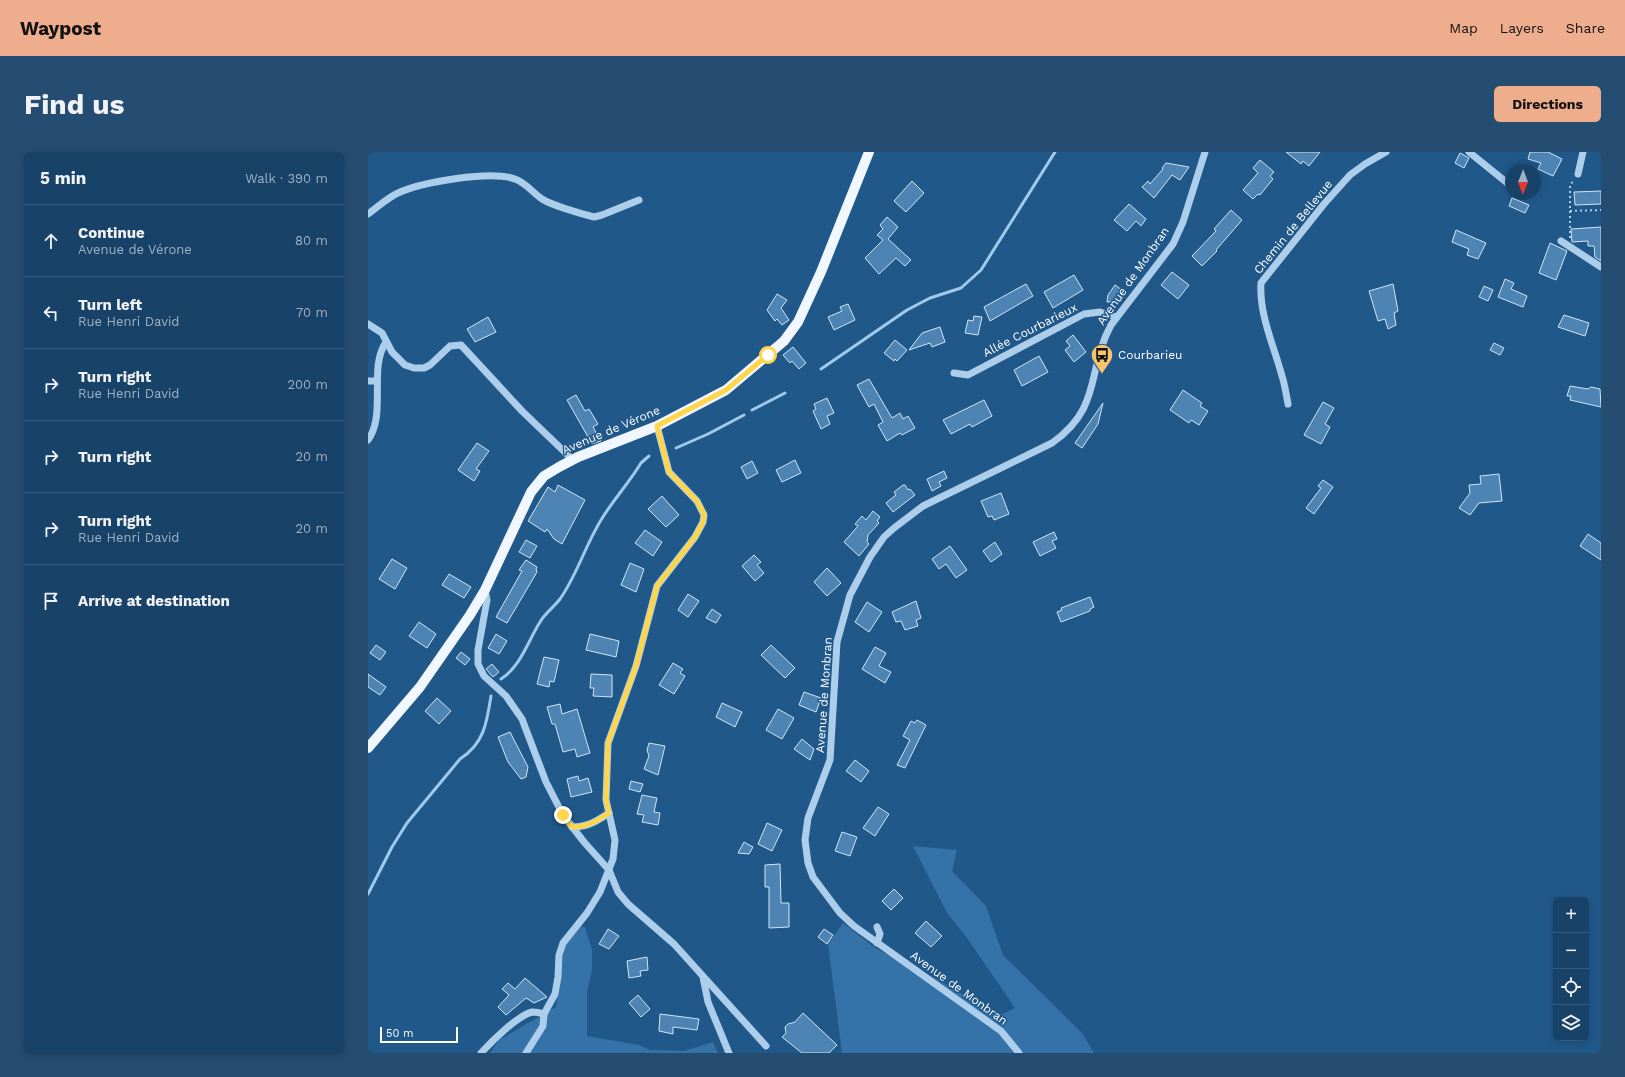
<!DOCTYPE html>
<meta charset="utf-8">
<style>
body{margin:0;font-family:"Work Sans",sans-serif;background:#254d71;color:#f1f3f6}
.controls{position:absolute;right:12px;bottom:12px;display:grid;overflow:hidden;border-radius:6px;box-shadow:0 2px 6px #0003}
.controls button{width:36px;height:36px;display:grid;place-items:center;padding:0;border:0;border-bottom:1px solid #365b7c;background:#184268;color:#f1f3f6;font:20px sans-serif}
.compass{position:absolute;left:1137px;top:12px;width:36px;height:36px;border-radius:50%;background:#184268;box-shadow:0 2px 6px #0003;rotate:181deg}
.scale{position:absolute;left:12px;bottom:10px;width:78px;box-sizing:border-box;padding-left:4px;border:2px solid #fff;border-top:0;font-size:11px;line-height:14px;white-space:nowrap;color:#fff;-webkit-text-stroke:3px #20588a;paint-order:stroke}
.stop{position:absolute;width:12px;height:12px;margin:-9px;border:3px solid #ffd54a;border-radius:50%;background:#fff}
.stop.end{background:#ffd54a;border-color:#fff;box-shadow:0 1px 4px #0008}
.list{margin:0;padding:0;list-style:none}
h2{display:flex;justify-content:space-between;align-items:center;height:52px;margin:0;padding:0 16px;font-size:17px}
h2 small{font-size:13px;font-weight:400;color:#9fb0c0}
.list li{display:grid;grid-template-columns:26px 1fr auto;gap:12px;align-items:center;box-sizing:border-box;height:72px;padding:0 16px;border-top:1px solid #365b7c}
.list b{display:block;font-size:15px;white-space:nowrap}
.list p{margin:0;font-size:13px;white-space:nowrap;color:#9fb0c0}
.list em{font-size:13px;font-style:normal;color:#9fb0c0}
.icon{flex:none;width:22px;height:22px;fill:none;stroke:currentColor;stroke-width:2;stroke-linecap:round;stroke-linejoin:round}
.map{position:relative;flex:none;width:1233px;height:901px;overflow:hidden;border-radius:6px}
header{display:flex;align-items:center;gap:24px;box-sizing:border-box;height:56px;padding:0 20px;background:#eead8d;color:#111}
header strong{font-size:19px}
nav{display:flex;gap:22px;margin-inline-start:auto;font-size:14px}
.intro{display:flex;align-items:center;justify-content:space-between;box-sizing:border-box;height:96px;padding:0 24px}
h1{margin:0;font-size:28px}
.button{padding:10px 18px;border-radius:6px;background:#eead8d;color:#111;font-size:14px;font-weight:700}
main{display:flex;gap:24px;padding:0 24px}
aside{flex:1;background:#184268;border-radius:6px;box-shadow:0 2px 6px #0003}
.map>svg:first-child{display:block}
.green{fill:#3472a7}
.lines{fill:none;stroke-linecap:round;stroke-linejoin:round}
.stream{stroke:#a0caec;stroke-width:3}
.building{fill:#4d84b3;stroke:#d1e6f8}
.path{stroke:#acceeb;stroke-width:2;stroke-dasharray:2 3;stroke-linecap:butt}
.minor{stroke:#acceeb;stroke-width:7}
.major{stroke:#f1f7fe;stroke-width:10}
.route{stroke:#ffd54a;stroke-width:5}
.labels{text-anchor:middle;stroke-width:3;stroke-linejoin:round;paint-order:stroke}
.street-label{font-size:12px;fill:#fff;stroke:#20588a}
.poi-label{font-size:12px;fill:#fff;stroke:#20588a;text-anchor:start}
</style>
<header>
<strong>Waypost</strong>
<nav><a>Map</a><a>Layers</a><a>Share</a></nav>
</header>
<div class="intro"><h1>Find us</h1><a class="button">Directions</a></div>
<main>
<aside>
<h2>5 min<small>Walk · 390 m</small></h2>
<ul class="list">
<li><svg class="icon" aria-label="ahead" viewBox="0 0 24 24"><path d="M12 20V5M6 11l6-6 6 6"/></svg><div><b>Continue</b><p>Avenue de Vérone</p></div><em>80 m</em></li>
<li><svg class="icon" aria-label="left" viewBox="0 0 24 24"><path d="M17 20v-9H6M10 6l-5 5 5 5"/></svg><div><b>Turn left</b><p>Rue Henri David</p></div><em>70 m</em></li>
<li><svg class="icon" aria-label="right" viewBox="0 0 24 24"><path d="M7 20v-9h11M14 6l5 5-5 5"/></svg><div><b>Turn right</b><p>Rue Henri David</p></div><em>200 m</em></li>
<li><svg class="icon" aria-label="right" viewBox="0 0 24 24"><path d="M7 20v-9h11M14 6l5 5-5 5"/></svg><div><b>Turn right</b></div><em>20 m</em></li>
<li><svg class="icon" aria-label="right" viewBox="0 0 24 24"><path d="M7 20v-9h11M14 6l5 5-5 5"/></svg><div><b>Turn right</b><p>Rue Henri David</p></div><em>20 m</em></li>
<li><svg class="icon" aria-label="arrive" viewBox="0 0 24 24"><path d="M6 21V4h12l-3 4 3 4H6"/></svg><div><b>Arrive at destination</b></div></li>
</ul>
</aside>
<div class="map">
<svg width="1233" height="901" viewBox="0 0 1233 901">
<rect width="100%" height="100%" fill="#20588a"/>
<g class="green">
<path d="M545,694L589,698L584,719L618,754L635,803L714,881L726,901H474L460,792L475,771L507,796L572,829L630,864L647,856L599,786L579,761Z"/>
<path d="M212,775H217L224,798V817L219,840V884L271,893L282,898L316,899L345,890L350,901H122L131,888L188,855L196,796L199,788Z"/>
</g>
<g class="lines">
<g class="stream">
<path d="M453,217L539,158L562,146L593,136L613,118L687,0"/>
<path d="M384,258L417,241"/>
<path d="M308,296L340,282L376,263"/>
<path d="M133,527C153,514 160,489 172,470C177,461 186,455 192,447C209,423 217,394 233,368C245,348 261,331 273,311L281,304"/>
<path d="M0,742L24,695L39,671L92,607C116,592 119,570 123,544"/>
</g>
</g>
<g class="building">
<path d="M918,0H952L941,14L935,9L933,12Z"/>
<path d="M1162,0H1180L1194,7L1185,24L1170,17L1173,11L1160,7Z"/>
<path d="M1092,1L1101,6L1096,16L1087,11Z"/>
<path d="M892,8L906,20L902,24L905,27L892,43L890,42L885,47L875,38L890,21L885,16Z"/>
<path d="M798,11L821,15L812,28L804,23L786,46L774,35L780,29L782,32L795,17L794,16Z"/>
<path d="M544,29L556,41L538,60L526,49Z"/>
<path d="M1233,39V52L1207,53L1206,40Z"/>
<path d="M1144,46L1161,53L1157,61L1141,54Z"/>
<path d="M761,52L778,67L773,74L768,69L759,79L746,68Z"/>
<path d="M863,58L874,68L848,98L849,99L834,114L824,104L848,79L846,77Z"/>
<path d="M519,65L530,75L520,87L543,108L537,114L528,106L511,122L497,106L515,88L509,83L515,77L512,73Z"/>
<path d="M1233,75V109L1227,105L1226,94H1220V89L1204,90L1203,77Z"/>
<path d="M1088,78L1118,91L1110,107L1099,103L1101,97L1084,90Z"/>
<path d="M1182,91L1199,99L1188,128L1171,121Z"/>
<path d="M804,120L821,133L810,147L793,133Z"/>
<path d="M706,123L715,138L685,156L676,140Z"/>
<path d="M1137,127L1146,131L1143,137L1159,144L1155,155L1130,145Z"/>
<path d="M658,132L665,144L622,169L616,155Z"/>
<path d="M1025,132L1030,159L1026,161L1028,173L1020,177L1017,167L1010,169L1001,139Z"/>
<path d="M747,133L758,141L751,149L739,150L740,143Z"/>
<path d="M1116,134L1125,138L1120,149L1111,145Z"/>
<path d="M409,142L419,148L413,156L421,168L414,173L409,167L407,169L399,158Z"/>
<path d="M480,152L487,168L466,178L460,165L474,159L472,155Z"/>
<path d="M1196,163L1221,171L1217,184L1190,175Z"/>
<path d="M606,164L614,165L610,183L597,181L600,168L605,169Z"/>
<path d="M120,165L128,180L107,190L99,177Z"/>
<path d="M572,175L577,190L564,195L562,191L541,198L554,181Z"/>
<path d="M705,183L718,200L706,210L697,198L702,194L698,189Z"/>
<path d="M527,188L539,198L529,209L527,207L526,209L516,201Z"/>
<path d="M1126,191L1136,196L1132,203L1122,198Z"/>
<path d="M425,195L438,211L431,217L424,209L422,211L415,203Z"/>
<path d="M671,204L680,220L654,234L646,218Z"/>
<path d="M501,227L524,266L532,261L535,267L540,264L547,276L534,283L532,281L519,289L510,273L515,270L506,252L501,255L489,233Z"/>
<path d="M1202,234L1220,237L1223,235L1232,237L1233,255L1202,248L1203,244H1199Z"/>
<path d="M815,238L834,251L832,254L840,259L831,273L823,268L821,271L802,258Z"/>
<path d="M208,243L217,259L221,257L230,272L225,275L233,289L224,292L199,248Z"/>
<path d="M459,246L466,261L459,264L462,272L453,277L445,259L448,257L446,252Z"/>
<path d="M616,248L624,264L604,275L602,272L583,282L575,268Z"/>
<path d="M955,250L966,256L957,272L962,275L953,292L936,283Z"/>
<path d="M735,251L730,272L714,296L707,291Z"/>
<path d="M109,291L121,299L108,317L112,319L106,329L90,318Z"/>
<path d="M427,308L433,321L414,330L408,318Z"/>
<path d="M384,309L390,321L379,327L373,315Z"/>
<path d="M576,319L579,326L571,330L573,334L564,339L559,327Z"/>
<path d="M1131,322L1134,349L1111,351L1102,363L1091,356L1102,341L1101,333L1113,332L1112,324Z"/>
<path d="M955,328L965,335L946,362L938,356L953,336L950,334Z"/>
<path d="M190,333L217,348L194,392L186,387L179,377L177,380L160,369L180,335L187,340Z"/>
<path d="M535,333H537L540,338L542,337L547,343L525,360L518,351L528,343L526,340Z"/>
<path d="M633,341L641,362L626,368L624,364L620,365L613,349Z"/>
<path d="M294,344L311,363L298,375L280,357Z"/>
<path d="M505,359L512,365L509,369L511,371L500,383L499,390L501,392L491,404L476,390L490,374L487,372L494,364L498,368Z"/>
<path d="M277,378L294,390L285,404L267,391Z"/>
<path d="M686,380L689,387L684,389L688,396L672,404L665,390Z"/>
<path d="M1220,382L1233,391V408L1212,394Z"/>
<path d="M158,388L169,394L162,406L151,400Z"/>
<path d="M627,390L634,402L623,410L615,399Z"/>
<path d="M582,394L599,418L588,426L578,412L571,417L564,407Z"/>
<path d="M386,403L393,410L389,413L396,421L387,429L374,414Z"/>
<path d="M24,407L39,416L27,437L11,427Z"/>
<path d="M158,408L169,415L168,417L169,420L139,471L128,465L154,419L151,418Z"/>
<path d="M262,411L276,417L268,440L253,433Z"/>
<path d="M459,416L473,431L459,444L446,430Z"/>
<path d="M81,422L103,435L96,446L74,433Z"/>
<path d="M320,442L331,449L320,465L310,458Z"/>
<path d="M722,445L726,455L722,457V459L693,470L689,460L694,458L693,456Z"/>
<path d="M548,449L553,466L548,468L550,474L537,478L533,469L528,470L524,460Z"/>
<path d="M499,450L514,460L501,480L487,470Z"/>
<path d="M344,457L353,463L348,471L338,466Z"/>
<path d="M51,470L68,482L59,496L41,484Z"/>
<path d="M128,482L139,489L131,502L120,496Z"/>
<path d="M222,482L251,489L248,505L218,498Z"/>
<path d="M8,493L18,500L12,508L2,501Z"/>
<path d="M403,493L427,516L417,526L393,503Z"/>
<path d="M507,495L518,501L511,514L523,520L517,531L494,517Z"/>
<path d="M93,500L102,507L97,513L88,506Z"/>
<path d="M176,505L191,508L186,530L182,529L181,535L169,532Z"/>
<path d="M305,511L315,517L312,521L317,524L306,542L291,533Z"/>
<path d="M124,512L131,520L125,525L118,517Z"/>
<path d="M0,522L18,535L12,543L0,535Z"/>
<path d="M223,522L244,523V545L225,544L226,536H222Z"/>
<path d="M436,540L453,546L448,560L431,553Z"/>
<path d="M69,546L83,559L71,572L57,559Z"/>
<path d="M354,551L374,560L367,575L348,565Z"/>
<path d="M192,552L194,562L209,557L222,601L209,605L207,597L195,600L187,572H184L179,555Z"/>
<path d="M410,557L426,566L414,587L398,578Z"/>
<path d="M549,568L558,573L537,616L529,613L542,588L535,584L543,569L547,571Z"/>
<path d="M142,580L160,615L158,625L153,627L140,610L130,585Z"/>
<path d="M434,587L446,597L442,608L426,597Z"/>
<path d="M281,591L297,594L290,623L276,617L281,604L279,598Z"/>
<path d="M487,608L501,619L493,630L478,619Z"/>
<path d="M210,624L211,629L220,626L224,640L203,645L199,627Z"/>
<path d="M263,629L275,632L272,640L261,637Z"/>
<path d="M274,643L289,646L286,660L292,661L290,673L274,670L276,663L269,662Z"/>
<path d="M510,655L521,662L507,684L495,676Z"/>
<path d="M399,671L414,678L404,699L390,692Z"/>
<path d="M474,680L489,685L482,704L467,699Z"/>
<path d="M376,690L385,695L381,702L370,701Z"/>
<path d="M412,712L413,751H421V775L401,776V735H397V713Z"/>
<path d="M526,737L535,746L523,758L514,749Z"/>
<path d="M558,769L574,784L563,795L547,781Z"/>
<path d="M240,777L251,784L241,797L231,792Z"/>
<path d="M456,777L465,783L459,792L450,785Z"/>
<path d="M279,805L280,818L272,819L273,824L261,826L259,809Z"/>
<path d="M157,826L179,845L166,851L158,846L138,863L130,855L141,843L134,837L140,831L147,837Z"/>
<path d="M270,843L282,857L273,865L261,851Z"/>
<path d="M435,861L469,893L461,901H434L414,885L418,881L417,875L420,872L427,870Z"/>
<path d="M292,862L331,867L329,878L305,875V882L291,879Z"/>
</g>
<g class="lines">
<g class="path">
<path d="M1202,59L1233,58"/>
<path d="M1202,86V33L1206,28"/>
</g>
<g class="minor">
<path d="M1101,0L1143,34"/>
<path d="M1210,22L1215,0"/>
<path d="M0,62C10,55 19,46 30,41C54,30 123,18 147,27C158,31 164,40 174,47C183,53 214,62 226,65L234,63L271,48"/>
<path d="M1193,89L1233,115"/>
<path d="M0,172L14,181L24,200L37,213L46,216H56L62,213L82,194L93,193L154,259L205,308"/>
<path d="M586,221L600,223L716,162L732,160L748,165"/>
<path d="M0,229H9"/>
<path d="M920,252C918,242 917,233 914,224C906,194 891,163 893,131L956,52L982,23L997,12L1018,0"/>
<path d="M0,288C19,262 0,216 18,190"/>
<path d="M117,438L119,448L110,498V512L116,524L138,544L154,567L178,630L195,663L216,690L241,718L250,740L260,752L306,792L398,894"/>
<path d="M204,675C220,675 229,669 241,661"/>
<path d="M509,791L512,782L509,775"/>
<path d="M335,825L340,850L361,901"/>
<path d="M176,862L187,842L190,825L191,803L195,791L219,761L232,740L245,707L247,688L238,648L240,591L268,514L289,434L327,385L335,370L336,363L329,349L301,320L289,274"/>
<path d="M113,901C123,890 149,864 164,860C167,860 173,861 176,862"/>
<path d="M158,901L175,874L176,862"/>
<path d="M651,901L633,879L486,774L472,761L445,725L440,711L437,688L440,666L462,608L469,490L482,443L502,405L516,385L526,376L555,354L684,291C735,255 718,219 743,173L805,92L815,70L837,0"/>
</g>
<path class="major" d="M0,596L52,535L102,463L117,438L163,340L176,324L191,315L210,305L289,274L358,238L416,189L430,170L453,120L501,0"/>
</g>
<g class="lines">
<path class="route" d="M195,663L204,675C220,675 229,669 241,661L238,648L240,591L268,514L289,434L327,385L335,370L336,362L329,349L301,320L289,274L358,238L400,203"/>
</g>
<defs>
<g id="bus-pin" transform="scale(1.15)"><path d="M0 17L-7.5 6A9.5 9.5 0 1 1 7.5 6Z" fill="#f8c36d" stroke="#20588a"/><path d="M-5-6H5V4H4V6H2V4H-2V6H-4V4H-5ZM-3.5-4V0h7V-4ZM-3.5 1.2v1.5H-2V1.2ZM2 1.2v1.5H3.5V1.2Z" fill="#111"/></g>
</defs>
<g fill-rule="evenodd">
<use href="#bus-pin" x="734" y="203"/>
</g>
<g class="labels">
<g class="street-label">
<text transform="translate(925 75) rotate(-51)" y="4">Chemin de Bellevue</text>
<text transform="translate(765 124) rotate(-55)" y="4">Avenue de Monbran</text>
<text transform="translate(662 178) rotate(-27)" y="4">Allée Courbarieux</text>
<text transform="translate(243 278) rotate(-23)" y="4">Avenue de Vérone</text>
<text transform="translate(456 543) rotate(-86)" y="4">Avenue de Monbran</text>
<text transform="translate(591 836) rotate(36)" y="4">Avenue de Monbran</text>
</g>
<g class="poi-label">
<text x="750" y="207">Courbarieu</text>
</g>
</g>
</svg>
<div class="controls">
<button>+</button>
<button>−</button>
<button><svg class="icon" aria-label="locate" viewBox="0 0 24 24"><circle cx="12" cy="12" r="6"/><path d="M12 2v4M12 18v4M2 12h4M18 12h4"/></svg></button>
<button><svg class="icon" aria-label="layers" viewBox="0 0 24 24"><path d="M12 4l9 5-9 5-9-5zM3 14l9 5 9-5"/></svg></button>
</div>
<svg class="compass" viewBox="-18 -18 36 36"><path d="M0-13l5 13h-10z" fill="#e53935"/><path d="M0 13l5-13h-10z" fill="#9fb0c0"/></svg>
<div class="scale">50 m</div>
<div class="stop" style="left:400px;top:203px"></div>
<div class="stop end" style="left:195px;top:663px"></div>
</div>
</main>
